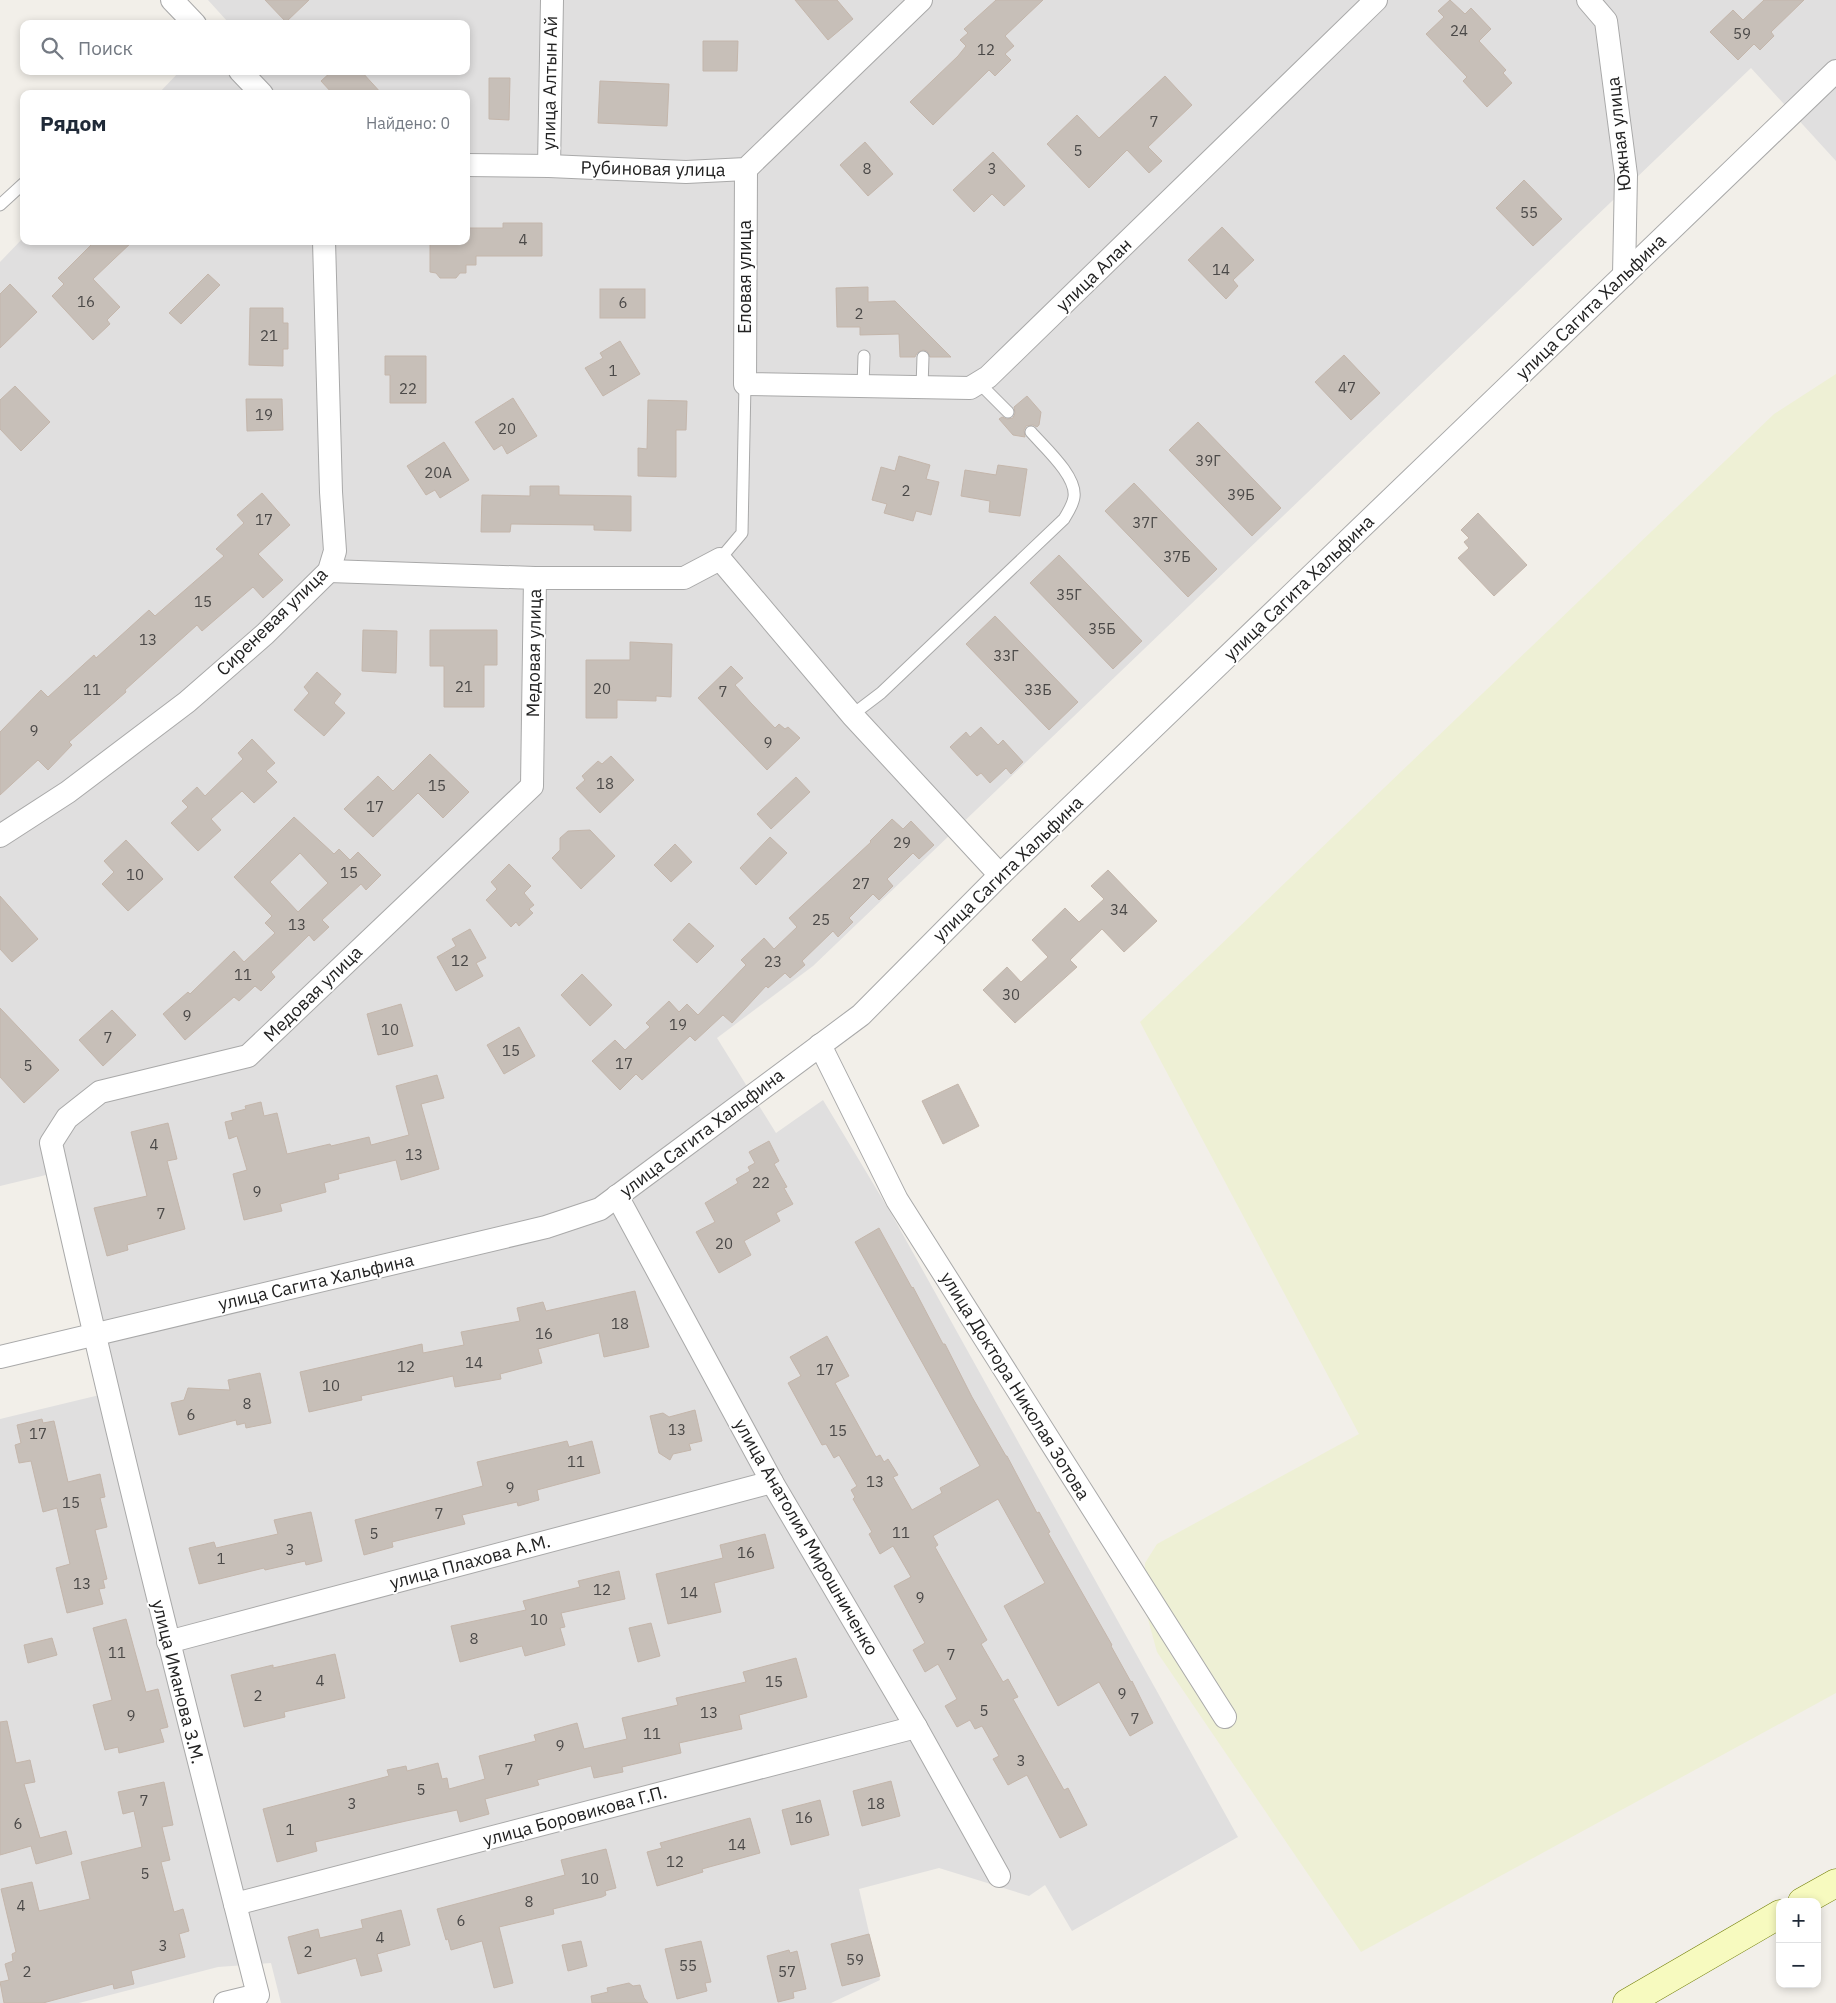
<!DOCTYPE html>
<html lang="ru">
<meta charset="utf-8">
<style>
body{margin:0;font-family:"IBM Plex Sans",sans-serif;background:#f2f2f3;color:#1f2937}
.controls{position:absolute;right:15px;bottom:15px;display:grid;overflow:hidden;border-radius:10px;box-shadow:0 2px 8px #0003}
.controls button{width:45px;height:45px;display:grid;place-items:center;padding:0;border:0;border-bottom:1px solid #e0e1e3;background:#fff;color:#1f2937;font:25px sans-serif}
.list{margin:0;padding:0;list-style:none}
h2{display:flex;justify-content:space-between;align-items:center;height:65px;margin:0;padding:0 20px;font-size:21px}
h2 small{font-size:16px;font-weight:400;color:#747a83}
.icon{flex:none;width:28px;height:28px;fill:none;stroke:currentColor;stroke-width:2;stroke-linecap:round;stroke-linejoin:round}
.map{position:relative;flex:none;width:1836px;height:2003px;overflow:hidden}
.search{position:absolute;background:#fff;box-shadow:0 2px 8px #0003;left:20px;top:20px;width:450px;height:55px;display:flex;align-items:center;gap:12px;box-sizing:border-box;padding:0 18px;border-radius:10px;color:#747a83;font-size:19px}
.panel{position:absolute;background:#fff;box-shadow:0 2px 8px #0003;left:20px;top:90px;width:450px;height:155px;border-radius:10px}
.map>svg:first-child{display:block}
.residential{fill:#e0dfdf}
.farmland{fill:#eef0d5}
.building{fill:#c7bfb8;stroke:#c4b6ab;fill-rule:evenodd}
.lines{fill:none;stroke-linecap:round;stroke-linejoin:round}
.lane-casing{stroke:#a9a9a9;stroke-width:13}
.street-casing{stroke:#a9a9a9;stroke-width:24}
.secondary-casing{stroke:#707d05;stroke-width:29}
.lane{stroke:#fff;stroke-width:11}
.street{stroke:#fff;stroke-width:22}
.secondary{stroke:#f7fabf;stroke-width:28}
.labels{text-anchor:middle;stroke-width:4;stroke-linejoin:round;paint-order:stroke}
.number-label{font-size:15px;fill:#4b4948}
.street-label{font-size:18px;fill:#222;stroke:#fff}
</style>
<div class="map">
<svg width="1836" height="2003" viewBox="0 0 1836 2003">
<rect width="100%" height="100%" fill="#f2efe9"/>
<path class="residential" d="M208,0H1836V161L1751,68L813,966L717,1038L776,1133L823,1100L892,1215L1238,1837L1072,1931L1045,1885L1029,1896L939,1868L859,1889L880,1980L831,2003H281L271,1963L218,1967L79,2003H0V1419L112,1392L50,1174L0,1186V262L24,237V241H466V94H158L180,71H466V24H224L227,21Z"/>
<path class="farmland" d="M1836,374V1693L1361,1952L1157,1652L1143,1601L1145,1563L1157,1544L1359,1434L1140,1022L1774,414Z"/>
<g class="building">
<path d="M265,0H309L286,22Z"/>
<path d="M795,0H837L853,19L828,40Z"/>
<path d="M996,0H1043L1005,36L1014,46L1005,54L1011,60L995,76L989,70L933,125L910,102L958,56L966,46L960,40L968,33L964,29Z"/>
<path d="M1450,0L1465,14L1471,8L1491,29L1479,41L1506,70L1503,73L1512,83L1487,107L1463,81L1467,77L1426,34L1444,17L1438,11Z"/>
<path d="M1764,0H1804L1771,32L1774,36L1760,50L1754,44L1738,60L1710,32L1733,10L1743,20Z"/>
<path d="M703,41H738L737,71H703Z"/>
<path d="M332,71H361L382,94H333L321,81Z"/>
<path d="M1165,76L1192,105L1148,147L1162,161L1149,173L1127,150L1089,188L1047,144L1077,115L1099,138Z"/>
<path d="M489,78H510L509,120L489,119Z"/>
<path d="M600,81L669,84L667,126L598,123Z"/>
<path d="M865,142L893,174L868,196L840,165Z"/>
<path d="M993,152L1025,186L1004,206L992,194L974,212L953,190Z"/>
<path d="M1524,180L1562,219L1533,246L1496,208Z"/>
<path d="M503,223H542V256H476V265H466V273H460L456,278H440L436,273L430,272V241H466V228H503Z"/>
<path d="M1222,227L1254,260L1233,280L1238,286L1226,299L1188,260Z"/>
<path d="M95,241H133L93,279L120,307L107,320L110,324L93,340L52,296L64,284L58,278Z"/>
<path d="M208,274L220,285L181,324L169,313Z"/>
<path d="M10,284L37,312L0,348V294Z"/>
<path d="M868,287V302L895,301L951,357H930L927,351L923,350L917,353L915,357H900L899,334L860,335V327H837L836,288Z"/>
<rect x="600" y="289" width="45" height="29"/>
<path d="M250,308H283V323H288V349H283V366L249,365Z"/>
<path d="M620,341L640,374L603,396L585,368L603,358L600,353Z"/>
<path d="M1344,355L1380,393L1351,420L1315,382Z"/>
<path d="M385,356H426V403H390V375H385Z"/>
<path d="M15,386L50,422L21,451L0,429V400Z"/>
<path d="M1027,396L1041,412L1039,425L1037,427L1033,425L1026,426L1024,430L1025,437L1013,435L999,419L1002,417L1007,419L1013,418L1015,413L1014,407Z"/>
<path d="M513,398L537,436L507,454L502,445L494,450L475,422Z"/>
<path d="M246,399H282L283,430L247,431Z"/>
<path d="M648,400L687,401L686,430H676V477L638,476V448L647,449Z"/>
<path d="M1198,422L1281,508L1252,536L1169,450Z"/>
<path d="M444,442L469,480L440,498L435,490L426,495L407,466Z"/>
<path d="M899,456L930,465L926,479L939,482L931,515L916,511L913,521L884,513L887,504L872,500L881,467L895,471Z"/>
<path d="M998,465L1027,469L1020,516L989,512L990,501L961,496L965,470L996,475Z"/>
<path d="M1134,483L1217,569L1188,597L1105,511Z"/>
<path d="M530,486H559V495L631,496V531L594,530V525L511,524L510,532H481L482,495L530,496Z"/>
<path d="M262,493L290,525L258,554L283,580L263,598L253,587L202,631L197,625L125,690L126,692L69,742L72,745L48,770L38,760L0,795V732L41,690L48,697L94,655L96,658L149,610L155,616L224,556L216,549L244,523L237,515Z"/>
<path d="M1478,513L1527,565L1494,596L1458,558L1469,548L1464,542L1469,538L1461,530Z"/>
<path d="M1059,555L1142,641L1113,669L1030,583Z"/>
<path d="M995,616L1078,702L1049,730L966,644Z"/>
<path d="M363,630L397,631L396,673L362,671Z"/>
<path d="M430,630H497V665H484V707H444V666H430Z"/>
<path d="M630,642L672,644L671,697L656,696V701L617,700V718H586V660H630Z"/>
<path d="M731,666L743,678L735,685L751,703L775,728L779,724L785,729L788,727L800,738L767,770L698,698Z"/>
<path d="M317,672L341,694L334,703L345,713L324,736L294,710L309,693L304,687Z"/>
<path d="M981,727L998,745L1003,740L1023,762L1011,774L1006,768L990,783L981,773L977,776L950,747L966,732L970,737Z"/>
<path d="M252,739L275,763L266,771L277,782L254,803L242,791L211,819L221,830L198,851L171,823L188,807L182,801L197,787L205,796L243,759L238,753Z"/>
<path d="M430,754L469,792L443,818L418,793L373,837L344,809L378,776L393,791Z"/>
<path d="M611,756L634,780L600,813L576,788L585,780L582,776L598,761L602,764Z"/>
<path d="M796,777L810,792L771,829L757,814Z"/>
<path d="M294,817L334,854L339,849L350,860L358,852L381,875L366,890L361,884L322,920L329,927L314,941L309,935L271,972L275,977L261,991L255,986L239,1001L234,997L185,1040L163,1014L188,992L190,994L234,951L244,962L275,933L265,923L272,916L234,877ZM300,853L328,883L298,912L270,882Z"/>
<path d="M892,819L903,829L911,821L934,845L919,859L913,853L887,879L893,886L879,900L873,894L849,918L853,922L838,937L833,931L802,961L805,965L790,978L785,973L768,988L766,986L732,1023L723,1015L695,1041L690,1036L642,1080L636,1074L620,1090L592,1061L615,1040L625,1050L650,1027L646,1023L669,1001L679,1012L687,1004L698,1015L746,965L741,960L764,938L774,949L797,927L789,918L871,842L870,841Z"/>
<path d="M590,830L615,856L581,889L552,858L560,850V838L568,831Z"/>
<path d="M770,837L787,853L756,885L740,868Z"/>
<path d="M126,840L163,879L128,911L102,884L114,872L104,861Z"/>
<path d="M675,844L692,862L671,882L654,865Z"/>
<path d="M509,864L531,886L524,893L534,905L529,909L533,913L519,926L516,922L511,927L486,900L497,889L491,882Z"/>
<path d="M1108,870L1157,921L1124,952L1102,929L1070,960L1077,967L1015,1023L983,990L1007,967L1021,982L1048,957L1032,940L1065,908L1079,922L1104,899L1091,886Z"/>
<path d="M0,896L38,939L12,962L0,949Z"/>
<path d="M689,923L714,946L697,963L673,940Z"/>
<path d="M470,929L486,958L476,963L483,976L456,991L437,957L456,946L452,939Z"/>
<path d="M582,974L612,1005L590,1026L561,995Z"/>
<path d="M401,1004L413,1046L378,1055L367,1014Z"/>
<path d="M0,1008L59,1070L24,1103L0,1077Z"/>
<path d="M112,1010L136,1035L103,1066L79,1040Z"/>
<path d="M519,1027L535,1056L504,1074L487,1045Z"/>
<path d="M437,1075L444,1098L421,1104L439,1169L401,1180L396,1160L338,1174L339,1179L324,1183L326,1192L280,1204L282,1211L244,1220L233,1174L247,1170L237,1136L229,1139L225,1122L233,1120L231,1113L246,1109L245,1106L261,1102L264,1116L277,1113L287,1154L330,1144L331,1146L369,1137L371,1145L409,1135L396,1086Z"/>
<path d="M958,1084L979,1126L943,1144L922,1101Z"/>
<path d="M168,1123L177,1159L167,1161L185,1229L127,1245L128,1250L107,1256L94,1208L147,1196L131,1132Z"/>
<path d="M769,1141L779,1161L774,1164L787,1187L784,1188L793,1204L776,1213L780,1221L744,1241L751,1255L719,1273L696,1232L715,1222L705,1203L738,1183L736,1179L750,1171L748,1167L755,1163L749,1152Z"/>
<path d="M879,1228L912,1288L913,1287L943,1344H945L972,1397L1006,1456H1007L1037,1513L1039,1512L1050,1532L1048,1533L1112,1645L1111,1646L1131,1682L1132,1681L1153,1723L1130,1736L1099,1682L1058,1706L1004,1606L1045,1583L998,1499L933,1536L938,1545L935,1547L987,1640L981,1644L1003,1682L1008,1679L1018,1697L1013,1699L1064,1790L1068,1788L1087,1825L1060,1838L1027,1775L1008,1785L993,1759L999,1756L982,1726L975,1729L970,1720L957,1727L945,1706L957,1699L938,1664L925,1672L913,1650L925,1643L894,1586L911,1577L893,1546L880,1554L869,1534L872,1532L853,1499L855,1497L851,1490L857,1486L839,1455L834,1458L826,1444L822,1445L788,1383L801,1376L790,1357L827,1336L849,1376L835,1383L876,1457L880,1455L884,1462L888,1459L898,1475L893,1477L912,1510L942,1493L940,1488L980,1466L855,1242Z"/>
<path d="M635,1291L649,1347L604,1357L599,1333L538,1349L542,1363L500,1374L501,1379L455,1387L453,1376L361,1396L362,1400L309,1412L300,1372L422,1344L423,1353L464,1345L461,1332L520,1321L517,1308L543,1302L546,1311Z"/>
<path d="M260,1373L271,1423L246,1428L245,1423L237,1425L236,1420L179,1435L171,1403L184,1400L188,1388L230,1390L228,1380Z"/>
<path d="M695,1410L702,1441L689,1444L691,1450L673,1454L670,1460L659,1453L650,1416L663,1413L669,1417Z"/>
<path d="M42,1419L43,1423L54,1421L68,1482L100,1474L105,1497L100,1498L107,1527L95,1530L107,1579L103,1580L105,1588L99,1589L103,1604L67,1613L56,1568L70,1564L57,1508L43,1512L31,1461L19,1463L15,1445L21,1443L17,1425Z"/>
<path d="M567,1441L569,1447L592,1441L600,1473L537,1490L539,1500L518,1506L517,1502L462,1515L465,1524L392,1542L393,1547L364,1555L355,1520L483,1486L477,1462Z"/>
<path d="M311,1512L322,1561L306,1565L305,1561L265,1570L264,1568L199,1584L189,1548L214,1542L216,1548L278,1534L274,1520Z"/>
<path d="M765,1534L774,1568L714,1583L721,1612L668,1624L656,1574L723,1558L720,1545Z"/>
<path d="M619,1571L625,1599L561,1613L565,1627L560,1628L565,1645L525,1656L522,1646L460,1662L451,1626L526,1610L523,1601L580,1587L578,1581Z"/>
<path d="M126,1619L146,1692L158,1689L168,1727L160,1729L164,1742L119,1753L118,1747L105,1750L93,1705L112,1700L93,1628Z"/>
<path d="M651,1623L660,1656L638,1662L629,1628Z"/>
<path d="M52,1638L57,1655L28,1663L24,1645Z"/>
<path d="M335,1654L345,1698L284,1712L285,1717L244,1727L231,1675L273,1665V1668Z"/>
<path d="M796,1658L807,1697L739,1715L742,1729L679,1743L681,1753L622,1767L623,1772L594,1778L591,1766L537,1780L539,1785L485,1799L489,1814L460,1822L457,1810L406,1821L315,1842L317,1851L277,1862L263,1809L389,1776L387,1770L406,1766L407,1771L438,1763L442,1779L447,1778L449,1789L485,1779L479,1756L536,1741L534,1735L577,1723L584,1749L627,1739L622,1718L678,1705L676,1698L746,1682L743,1672Z"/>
<path d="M7,1721L16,1763L30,1760L35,1782L24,1784L40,1838L66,1831L72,1854L36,1864L31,1846L0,1855V1722Z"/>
<path d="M891,1781L900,1816L862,1826L853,1791Z"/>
<path d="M164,1782L173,1825L162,1827L170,1860L161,1862L174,1912L183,1909L189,1931L179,1934L185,1957L131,1971L134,1984L114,1989L113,1984L43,2003H4L0,1982L9,1980L5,1964L13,1961L12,1954L16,1952L1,1889L32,1882L39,1911L90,1899L81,1862L142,1847L134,1811L123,1814L118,1792Z"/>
<path d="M820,1800L829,1835L791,1845L782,1810Z"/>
<path d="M750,1818L760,1853L702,1869L703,1872L657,1886L647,1852L662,1848L660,1843Z"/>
<path d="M606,1849L616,1888L605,1891L606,1895L602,1897L553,1909L554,1914L499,1927L513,1983L494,1988L482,1941L451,1950L448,1939L446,1940L437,1909L565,1875L561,1860Z"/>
<path d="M401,1910L410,1945L377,1954L382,1971L361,1976L356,1958L298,1974L288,1937L318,1929L320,1938L363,1928L361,1920Z"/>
<path d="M869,1934L880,1976L842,1986L831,1944Z"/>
<path d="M581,1941L587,1966L568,1971L562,1945Z"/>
<path d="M701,1941L711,1982L705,1983L707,1991L677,1999L665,1949Z"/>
<path d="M789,1950L790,1953L797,1951L806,1989L793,1992L794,1998L778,2002L767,1956Z"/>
<path d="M629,1983L633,1986L640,1985L644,1998L648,2003H592L591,1996L608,1992L607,1988Z"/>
</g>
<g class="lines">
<g class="lane-casing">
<g id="lane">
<path d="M0,205L24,183"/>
<path d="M979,383L1008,412"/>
<path d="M863,386L864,356"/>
<path d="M922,387L923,357"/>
<path d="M720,559L742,533L745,384"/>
<path d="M852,715L881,693L1064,519C1068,512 1073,505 1074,497C1077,476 1044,447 1031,432"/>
</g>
</g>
<g class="street-casing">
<g id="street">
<path d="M172,0L195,24"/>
<path d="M1588,0L1606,21L1626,175L1624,275"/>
<path d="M240,71L262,94"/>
<path d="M466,165L549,166L686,172L746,169L921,0"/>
<path d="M549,166L552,0"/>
<path d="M746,169L745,384L970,388L988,377L1376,0"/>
<path d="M329,571L535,578H684L720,559L852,715L1000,875"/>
<path d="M0,836L68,792L187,702L265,634L329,571L335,551L331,492L324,241"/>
<path d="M820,1045L897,1200L1225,1717"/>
<path d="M617,1196L772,1482L916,1727L999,1876"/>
<path d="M0,1357L546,1227L600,1209L861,1015L1000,875L1836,71"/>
<path d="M168,1642L772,1482"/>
<path d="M235,1904L916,1727"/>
<path d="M225,2003L258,1995C186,1711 114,1428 51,1143L67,1118L100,1092L248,1056L532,786L535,578"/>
</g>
</g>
<g class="secondary-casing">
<g id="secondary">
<path d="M1802,1902L1836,1883"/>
<path d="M1627,2003L1780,1914"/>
</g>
</g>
<use href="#lane" class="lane"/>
<use href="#street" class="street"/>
<use href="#secondary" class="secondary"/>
</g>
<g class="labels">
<g class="number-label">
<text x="1459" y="36">24</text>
<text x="1742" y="39">59</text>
<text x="986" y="55">12</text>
<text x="1154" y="127">7</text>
<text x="1078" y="156">5</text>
<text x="867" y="174">8</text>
<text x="992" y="174">3</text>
<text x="1529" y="218">55</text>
<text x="523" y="245">4</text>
<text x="1221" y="275">14</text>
<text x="86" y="307">16</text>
<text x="623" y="308">6</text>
<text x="859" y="319">2</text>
<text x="269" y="341">21</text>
<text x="613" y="376">1</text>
<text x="1347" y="393">47</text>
<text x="408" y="394">22</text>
<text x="264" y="420">19</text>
<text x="507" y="434">20</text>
<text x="1208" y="466">39Г</text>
<text x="438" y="478">20А</text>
<text x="906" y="496">2</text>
<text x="1241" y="500">39Б</text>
<text x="264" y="525">17</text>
<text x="1145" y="528">37Г</text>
<text x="1177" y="562">37Б</text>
<text x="1069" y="600">35Г</text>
<text x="203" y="607">15</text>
<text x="1102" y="634">35Б</text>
<text x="148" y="645">13</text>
<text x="1006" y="661">33Г</text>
<text x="464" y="692">21</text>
<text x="602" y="694">20</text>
<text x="92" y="695">11</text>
<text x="1038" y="695">33Б</text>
<text x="723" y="697">7</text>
<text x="34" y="736">9</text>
<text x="768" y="748">9</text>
<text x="605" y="789">18</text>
<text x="437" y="791">15</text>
<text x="375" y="812">17</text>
<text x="902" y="848">29</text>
<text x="349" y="878">15</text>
<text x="135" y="880">10</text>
<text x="861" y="889">27</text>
<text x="1119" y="915">34</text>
<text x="821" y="925">25</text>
<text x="297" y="930">13</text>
<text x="460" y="966">12</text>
<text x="773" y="967">23</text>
<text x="243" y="980">11</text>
<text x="1011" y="1000">30</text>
<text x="187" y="1021">9</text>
<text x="678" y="1030">19</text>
<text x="390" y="1035">10</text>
<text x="108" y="1043">7</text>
<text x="511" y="1056">15</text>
<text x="624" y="1069">17</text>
<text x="28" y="1071">5</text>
<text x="154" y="1150">4</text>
<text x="414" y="1160">13</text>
<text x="761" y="1188">22</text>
<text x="257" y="1197">9</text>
<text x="161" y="1219">7</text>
<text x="724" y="1249">20</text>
<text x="620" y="1329">18</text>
<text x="544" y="1339">16</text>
<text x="474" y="1368">14</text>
<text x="406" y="1372">12</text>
<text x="825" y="1375">17</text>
<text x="331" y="1391">10</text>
<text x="247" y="1409">8</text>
<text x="191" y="1420">6</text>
<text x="677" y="1435">13</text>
<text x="838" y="1436">15</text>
<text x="38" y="1439">17</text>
<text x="576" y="1467">11</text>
<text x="875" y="1487">13</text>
<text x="510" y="1493">9</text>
<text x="71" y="1508">15</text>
<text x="439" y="1519">7</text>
<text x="901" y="1538">11</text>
<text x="374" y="1539">5</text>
<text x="290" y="1555">3</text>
<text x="746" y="1558">16</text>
<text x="221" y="1564">1</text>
<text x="82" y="1589">13</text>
<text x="602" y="1595">12</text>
<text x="689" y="1598">14</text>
<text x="920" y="1603">9</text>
<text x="539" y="1625">10</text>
<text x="474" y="1644">8</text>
<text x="117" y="1658">11</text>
<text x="951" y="1660">7</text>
<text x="320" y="1686">4</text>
<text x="774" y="1687">15</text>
<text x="1122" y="1699">9</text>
<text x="258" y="1701">2</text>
<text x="984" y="1716">5</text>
<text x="709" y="1718">13</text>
<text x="131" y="1721">9</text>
<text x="1135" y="1724">7</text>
<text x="652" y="1739">11</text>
<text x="560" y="1751">9</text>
<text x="1021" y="1766">3</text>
<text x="509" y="1775">7</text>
<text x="421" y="1795">5</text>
<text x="144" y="1806">7</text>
<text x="352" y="1809">3</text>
<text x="876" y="1809">18</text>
<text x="804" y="1823">16</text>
<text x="18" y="1829">6</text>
<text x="290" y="1835">1</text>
<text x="737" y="1850">14</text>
<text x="675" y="1867">12</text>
<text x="145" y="1879">5</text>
<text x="590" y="1884">10</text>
<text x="529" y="1907">8</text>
<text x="21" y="1911">4</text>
<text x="461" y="1926">6</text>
<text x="380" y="1943">4</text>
<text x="163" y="1951">3</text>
<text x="308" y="1957">2</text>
<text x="855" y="1965">59</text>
<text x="688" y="1971">55</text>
<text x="27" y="1977">2</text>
<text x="787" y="1977">57</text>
</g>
<g class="street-label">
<text transform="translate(550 83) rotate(-89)" y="6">улица Алтын Ай</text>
<text transform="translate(1619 134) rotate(-96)" y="6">Южная улица</text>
<text transform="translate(653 169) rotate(1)" y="6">Рубиновая улица</text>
<text transform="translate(1094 275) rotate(-44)" y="6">улица Алан</text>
<text transform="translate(745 277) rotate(-90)" y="6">Еловая улица</text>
<text transform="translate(1591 307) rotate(-44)" y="6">улица Сагита Хальфина</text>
<text transform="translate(1299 588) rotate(-44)" y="6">улица Сагита Хальфина</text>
<text transform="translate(272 622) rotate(-44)" y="6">Сиреневая улица</text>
<text transform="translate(534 653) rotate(-89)" y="6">Медовая улица</text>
<text transform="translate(1008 869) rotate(-44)" y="6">улица Сагита Хальфина</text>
<text transform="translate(313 994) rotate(-44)" y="6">Медовая улица</text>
<text transform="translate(702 1133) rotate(-37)" y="6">улица Сагита Хальфина</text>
<text transform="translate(316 1282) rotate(-13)" y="6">улица Сагита Хальфина</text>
<text transform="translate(1015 1386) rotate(58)" y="6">улица Доктора Николая Зотова</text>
<text transform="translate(806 1537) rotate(60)" y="6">улица Анатолия Мирошниченко</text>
<text transform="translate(470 1562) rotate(-15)" y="6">улица Плахова А.М.</text>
<text transform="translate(178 1682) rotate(76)" y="6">улица Иманова З.М.</text>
<text transform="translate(575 1816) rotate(-15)" y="6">улица Боровикова Г.П.</text>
</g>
</g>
</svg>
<div class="controls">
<button>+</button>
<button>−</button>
</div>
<div class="search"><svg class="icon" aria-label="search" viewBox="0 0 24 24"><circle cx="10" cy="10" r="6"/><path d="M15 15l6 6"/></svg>Поиск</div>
<section class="panel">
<h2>Рядом<small>Найдено: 0</small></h2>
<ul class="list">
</ul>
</section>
</div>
